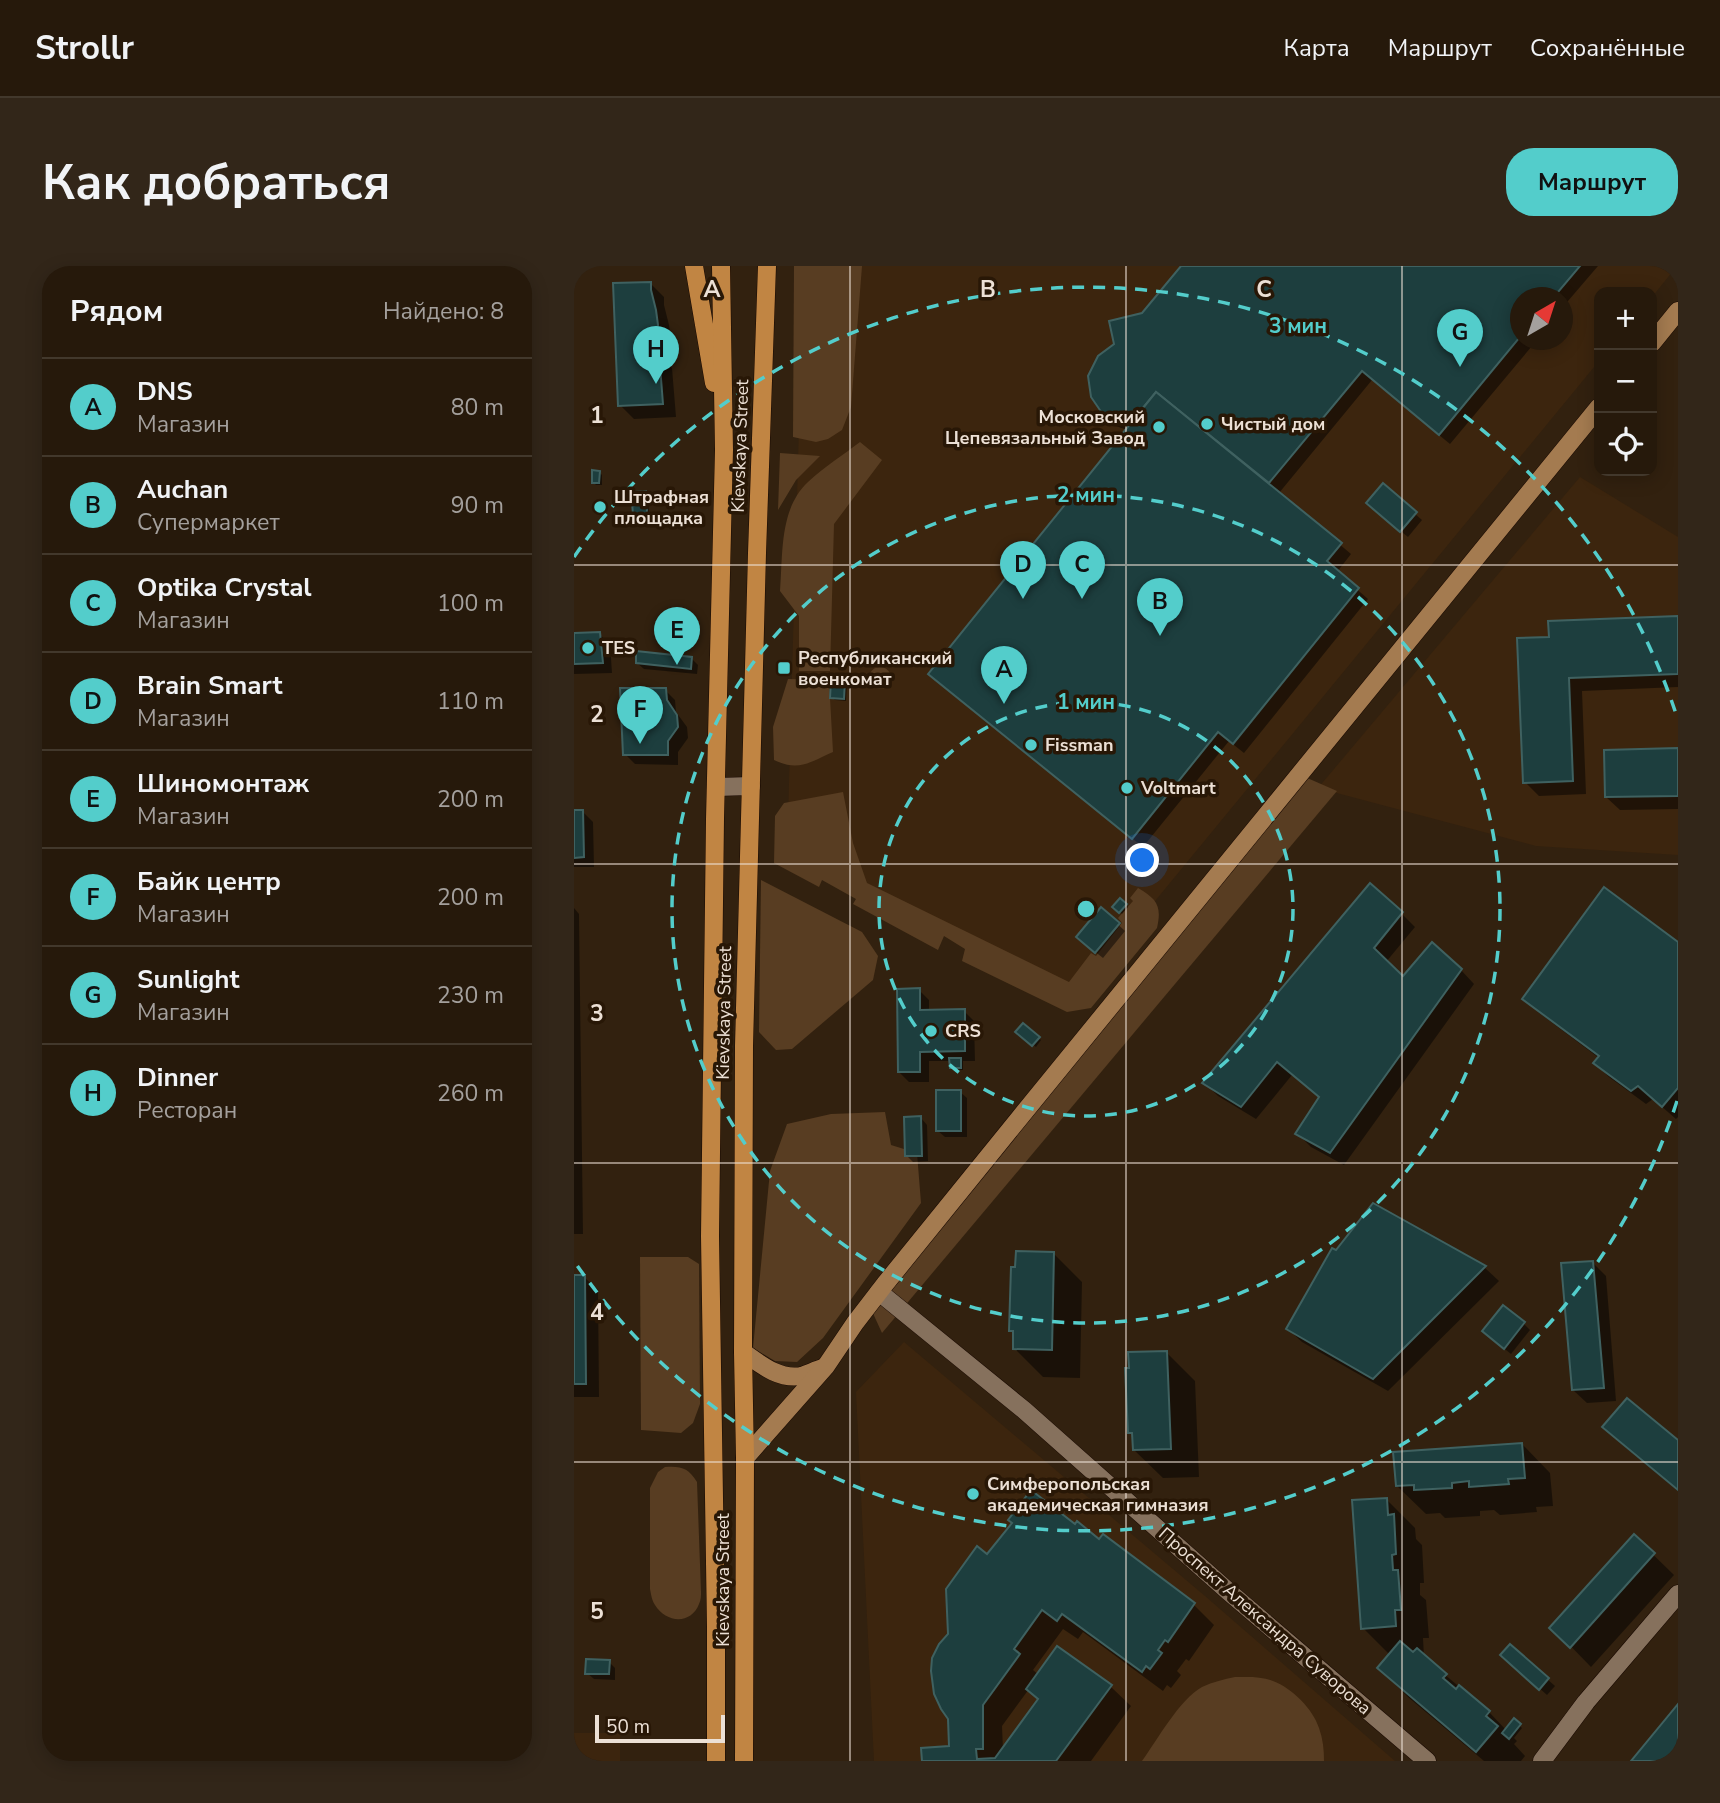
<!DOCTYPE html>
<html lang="ru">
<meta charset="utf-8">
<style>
body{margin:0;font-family:"Nunito Sans",sans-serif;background:#322619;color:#f1f3f6}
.controls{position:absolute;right:21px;top:21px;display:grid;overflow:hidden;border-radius:14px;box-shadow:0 4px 18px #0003}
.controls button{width:63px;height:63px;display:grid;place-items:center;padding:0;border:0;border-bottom:2px solid #42382c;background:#26190b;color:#f1f3f6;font:35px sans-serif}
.compass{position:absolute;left:936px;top:21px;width:63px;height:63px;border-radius:50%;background:#26190b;box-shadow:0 4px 18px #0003;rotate:39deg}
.scale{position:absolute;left:21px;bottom:18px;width:130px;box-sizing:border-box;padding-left:7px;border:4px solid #ece0d5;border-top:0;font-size:19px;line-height:24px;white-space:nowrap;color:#ece0d5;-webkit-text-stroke:5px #281706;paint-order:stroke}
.you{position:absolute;left:569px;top:595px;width:24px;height:24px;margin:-18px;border:5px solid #fff;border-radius:50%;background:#1a73e8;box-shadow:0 0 0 10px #1a73e833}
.badge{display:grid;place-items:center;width:46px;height:46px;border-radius:50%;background:#53cdcb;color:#111;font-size:23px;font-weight:700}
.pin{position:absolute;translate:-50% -58px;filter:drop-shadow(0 2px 4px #0008)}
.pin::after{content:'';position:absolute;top:37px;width:24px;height:21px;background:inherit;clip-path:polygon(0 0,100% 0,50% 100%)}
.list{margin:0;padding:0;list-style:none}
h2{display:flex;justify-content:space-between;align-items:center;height:91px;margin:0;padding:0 28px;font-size:30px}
h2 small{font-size:23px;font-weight:400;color:#a4a09d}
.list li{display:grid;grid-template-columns:46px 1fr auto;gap:21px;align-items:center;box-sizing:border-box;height:98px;padding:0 28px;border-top:2px solid #42382c}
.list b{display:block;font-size:26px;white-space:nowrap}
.list p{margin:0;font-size:23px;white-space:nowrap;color:#a4a09d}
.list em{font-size:23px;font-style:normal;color:#a4a09d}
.icon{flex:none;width:38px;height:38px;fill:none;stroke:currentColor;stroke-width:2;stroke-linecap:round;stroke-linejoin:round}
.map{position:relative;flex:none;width:1104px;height:1495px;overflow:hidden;border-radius:28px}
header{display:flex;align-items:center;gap:42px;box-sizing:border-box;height:98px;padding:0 35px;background:#26190b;border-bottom:2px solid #42382c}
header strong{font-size:33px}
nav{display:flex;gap:38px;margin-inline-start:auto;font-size:24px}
.intro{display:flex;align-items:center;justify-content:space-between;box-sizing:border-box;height:168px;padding:0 42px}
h1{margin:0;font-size:49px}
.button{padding:18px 32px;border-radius:28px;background:#53cdcb;color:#111;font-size:24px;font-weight:700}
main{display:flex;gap:42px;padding:0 42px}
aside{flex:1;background:#26190b;border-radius:28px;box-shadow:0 4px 18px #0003}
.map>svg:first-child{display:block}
.built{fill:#3c250e;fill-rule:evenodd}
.green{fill:#583d22}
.shadow{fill:#0007;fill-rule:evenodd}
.building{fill:#1d3e3e;stroke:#3f6160;stroke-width:2}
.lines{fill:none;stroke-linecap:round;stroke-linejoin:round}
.tertiary-casing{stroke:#190900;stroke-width:19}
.secondary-casing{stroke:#190900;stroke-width:19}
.primary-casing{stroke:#190900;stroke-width:19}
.tertiary{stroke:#86715d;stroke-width:18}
.secondary{stroke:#a47b50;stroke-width:18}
.primary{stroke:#c18543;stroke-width:18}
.grid{fill:none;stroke:#ece0d5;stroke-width:2;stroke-opacity:0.55}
.ring{fill:none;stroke:#53cdcb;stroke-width:3.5;stroke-dasharray:12 9}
.poi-dot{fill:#53cdcb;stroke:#281706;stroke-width:2.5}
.labels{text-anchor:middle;stroke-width:7;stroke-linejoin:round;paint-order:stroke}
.poi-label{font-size:18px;font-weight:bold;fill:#ece0d5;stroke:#281706;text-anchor:start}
.street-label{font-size:18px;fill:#ece0d5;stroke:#281706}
.grid-label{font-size:23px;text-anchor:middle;font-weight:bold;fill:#ece0d5;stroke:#281706;stroke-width:7;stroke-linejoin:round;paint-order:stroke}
.centre{fill:#53cdcb;stroke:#281706;stroke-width:3.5}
.ring-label{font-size:21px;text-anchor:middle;font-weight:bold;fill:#53cdcb;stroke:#281706;stroke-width:7;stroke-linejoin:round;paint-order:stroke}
</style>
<header>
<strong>Strollr</strong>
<nav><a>Карта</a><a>Маршрут</a><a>Сохранённые</a></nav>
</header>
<div class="intro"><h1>Как добраться</h1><a class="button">Маршрут</a></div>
<main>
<aside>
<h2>Рядом<small>Найдено: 8</small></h2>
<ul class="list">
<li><span class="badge">A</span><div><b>DNS</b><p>Магазин</p></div><em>80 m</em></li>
<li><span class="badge">B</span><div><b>Auchan</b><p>Супермаркет</p></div><em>90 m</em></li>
<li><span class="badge">C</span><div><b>Optika Crystal</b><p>Магазин</p></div><em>100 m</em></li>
<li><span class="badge">D</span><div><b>Brain Smart</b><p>Магазин</p></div><em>110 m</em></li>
<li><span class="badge">E</span><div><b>Шиномонтаж</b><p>Магазин</p></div><em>200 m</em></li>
<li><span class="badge">F</span><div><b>Байк центр</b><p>Магазин</p></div><em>200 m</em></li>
<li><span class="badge">G</span><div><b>Sunlight</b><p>Магазин</p></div><em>230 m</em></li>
<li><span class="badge">H</span><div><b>Dinner</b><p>Ресторан</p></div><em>260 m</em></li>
</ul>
</aside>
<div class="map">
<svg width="1104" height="1495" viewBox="0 0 1104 1495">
<rect width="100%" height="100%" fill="#32210f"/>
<g class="built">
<path d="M242,0H1103L1078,31V26H1025V95L503,730L213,589L229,17ZM946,32H988V74H946Z"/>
<path d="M1006,211L1104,271V589L962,580L744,522Z"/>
<path d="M330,1076L631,1330L821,1495H300L282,1126Z"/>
<rect x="0" y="1467" width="46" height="28"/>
</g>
<g class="green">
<path d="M220,0H288L277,141L268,164L254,173L242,176L219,171Z"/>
<path d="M286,176L308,194L260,258L256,405H225V350L206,325C209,289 205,243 234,216C250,201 269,189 286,176Z"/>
<path d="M206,187L246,190L222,214L204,244Z"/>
<circle cx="306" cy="412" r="11"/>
<path d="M214,413L255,414L259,486C236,496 225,506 200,494L199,461Z"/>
<path d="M731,511L763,525L308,1067L297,1043Z"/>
<path d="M269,526L279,577L293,617L495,716L517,687L522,690L548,657L544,652L559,635L556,632L564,622C583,633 588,640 583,662L517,742L493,746L388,695L391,683L370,670L364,684L279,638L282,633L248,614L245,621L200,597L201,550L210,537Z"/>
<path d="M187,614L288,666L304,690L299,714L218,783L202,784L185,766Z"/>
<path d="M311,846L317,879L343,887L347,937L249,1072L223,1096L201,1095L179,1082L196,905L213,858L257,848Z"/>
<path d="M66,991H114L125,998L126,1138L119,1157L107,1167L67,1164Z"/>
<path d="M91,1201C108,1200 114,1202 123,1216L127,1326C127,1330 127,1334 125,1338C117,1359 92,1357 81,1339C78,1335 77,1328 76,1323V1222L84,1206Z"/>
<path d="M661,1411C674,1411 687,1410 699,1415C718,1422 739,1443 745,1462C749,1473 750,1484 750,1495H568C584,1473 605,1434 628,1421C639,1416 650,1413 661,1411Z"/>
</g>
<g class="shadow">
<path d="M609,0H1024L988,42V32H946V74H963L876,178L798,114L705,227L777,288L763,306L794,333L670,487L655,475L569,581L366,418L553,164L542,160L532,149L542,79Z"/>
<path d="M76,17L90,31V39L95,59L97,73L92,97L98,102L102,151L60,153L46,139Z"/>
<path d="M25,206L28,209V219H22L19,216Z"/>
<path d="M809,220L848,254L834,271L800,244Z"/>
<path d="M71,227L74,230L75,249L63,250L60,247Z"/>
<path d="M1104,352V421L1008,425L1012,528L965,530L951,516L977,373Z"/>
<path d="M25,368L36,378L38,407L0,408V369Z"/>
<path d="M117,392L124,399L123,408L70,403L63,397Z"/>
<path d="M270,416L273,419L272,435L261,434L258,432Z"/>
<path d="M91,424L101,434L102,446L113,461L114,472L104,486V499L61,498L51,488Z"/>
<path d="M1104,484V543L1046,544L1032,531Z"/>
<path d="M0,546H9L19,556L20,601H0Z"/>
<path d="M547,634L554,641L548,648L541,641Z"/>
<path d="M0,642L5,648L9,968H0Z"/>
<path d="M527,643L551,665L529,692L510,677Z"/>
<path d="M827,647L841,661L812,696L829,713L887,704L900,718L770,899L737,881L723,867L746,832L718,809L682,853L644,830L631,817Z"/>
<path d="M1104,678V851L1102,853L1079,833L1072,838L1035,811L1021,797L1025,792L964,746L950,733Z"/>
<path d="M345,724L355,734V745H390L400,755L401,795H389V804H380L378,802L377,795H355V816H335L325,806Z"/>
<path d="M449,759L467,774L462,781L444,766Z"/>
<path d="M386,826L393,832V871H371L364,865Z"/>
<path d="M347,852L353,859L354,895L339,896L332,889Z"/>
<path d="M800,939L911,1002L925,1015L814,1125L728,1076L714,1063Z"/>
<path d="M480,988L508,1016L506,1112L469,1111L440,1082L441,1068L437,1065Z"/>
<path d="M1018,996L1032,1010L1042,1135L1013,1137L999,1124Z"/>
<path d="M0,1011H10L24,1024L25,1131H0Z"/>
<path d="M950,1058L956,1064L937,1088L916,1071Z"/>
<path d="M592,1086L621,1115L625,1211L589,1212L560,1184V1170L556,1166Z"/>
<path d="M1031,1161L1104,1176V1225L1051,1181Z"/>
<path d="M948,1178L976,1207L979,1240L962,1241L963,1246L926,1249L920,1244L906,1245V1250L871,1252L866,1247L852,1248L823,1220Z"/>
<path d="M813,1234L841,1262L842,1273L848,1279L850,1317H846V1329L852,1334L855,1372H849L850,1391L915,1446L932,1464L940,1455L948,1462L940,1472L943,1475L940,1478L951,1490L947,1495H910L834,1431L805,1402L816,1389L789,1362Z"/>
<path d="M501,1261L526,1275L529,1270L620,1339L640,1359L615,1395L612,1393L603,1405L607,1409L597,1422L593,1419L589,1425L509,1366L504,1373L489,1363L459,1404L465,1409L536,1420L557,1440L517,1495H350L376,1482L375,1369L414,1291ZM455,1423L465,1434L429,1484L428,1460Z"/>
<path d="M1060,1270L1100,1309L1017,1401L978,1361Z"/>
<path d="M936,1380L981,1420L973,1429L935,1395Z"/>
<path d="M35,1396L41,1402V1414L20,1413L13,1407Z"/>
</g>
<g class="building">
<path d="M607,0H1006L979,32H946V71L865,169L788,105L695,217L582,126L555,159L530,150L517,131L514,110L524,90L540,78L535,55L568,47Z"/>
<path d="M77,16V24L82,44L84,59L79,87H85L89,138L44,140L39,17Z"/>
<path d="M582,126L768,277L753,295L785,322L659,478L644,466L558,573L354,408Z"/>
<path d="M18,204L26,205L25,217H18Z"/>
<path d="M809,217L843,246L826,266L792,237Z"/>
<path d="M72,225L73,247L59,248L57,226Z"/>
<path d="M1104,350V408L995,412L999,515L949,517L943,372L975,371L974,355Z"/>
<path d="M26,366L29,397L0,398V367Z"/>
<path d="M62,385L118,391L117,403L62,397Z"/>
<path d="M257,413L271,414L270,433L256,432Z"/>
<path d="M46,422H92L93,434L103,449L104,461L94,475V489H49Z"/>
<path d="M1104,482V530L1031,531L1030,484Z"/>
<path d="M0,544H9L10,591L0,592Z"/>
<path d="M796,617L829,646L800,682L829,710L858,676L888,703L756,887L721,868L745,831L703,796L667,841L628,817Z"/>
<path d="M1030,621L1104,676V822L1088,841L1064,820L1057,825L1019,797L1025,790L948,733Z"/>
<path d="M546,632L553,638L545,647L538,641Z"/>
<path d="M527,641L546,657L521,687L502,671Z"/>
<path d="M346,722V744L391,743V785L346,786V806H324L323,723Z"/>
<path d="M449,757L466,771L458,780L441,766Z"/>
<path d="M375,792H387V802H376Z"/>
<rect x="362" y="824" width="25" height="41"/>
<path d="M347,850L348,890H331L330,851Z"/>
<path d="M799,937L912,1000L799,1113L712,1063L758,982L762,984Z"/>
<path d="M442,985L480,986L478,1084L439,1083V1065H435L437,1001H441Z"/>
<path d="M1019,995L1030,1122L998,1124L987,997Z"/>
<path d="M0,1009H11L12,1118H0Z"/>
<path d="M929,1039L951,1056L930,1083L908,1065Z"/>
<path d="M593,1085L597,1183L559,1184L558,1167H554L551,1102H555L554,1086Z"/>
<path d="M1053,1132L1104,1174V1224L1028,1161Z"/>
<path d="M948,1177L951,1212L934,1213L935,1218L895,1221V1215L878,1217V1222L840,1224V1219L822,1220L819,1186Z"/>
<path d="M457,1224L501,1258L503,1255L525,1273L529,1268L621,1337L594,1376L591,1374L584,1384L588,1387L576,1403L572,1400L568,1406L488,1348L483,1355L468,1344L440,1383L446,1388L409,1439V1483H402L403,1493L421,1492L464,1433L452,1423L483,1380L538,1419L482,1495H348L347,1482L375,1480L374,1453L367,1443L360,1428L357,1405L358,1392L365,1378L374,1368L372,1323L403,1280L413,1288L438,1257L434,1254Z"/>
<path d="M813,1232L814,1249L820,1248L822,1288L818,1289L819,1304H824L827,1344H821L822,1360L787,1363L778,1234Z"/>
<path d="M1060,1268L1081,1287L996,1382L975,1362Z"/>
<path d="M826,1375L839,1386L843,1382L873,1408L869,1412L882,1423L885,1419L916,1445L912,1450L924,1460L902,1486L803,1402Z"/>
<path d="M936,1378L975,1412L965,1424L926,1389Z"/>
<path d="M12,1393L36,1394L35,1408H11Z"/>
<path d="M1104,1438V1495H1057Z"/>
<path d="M940,1452L947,1458L935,1473L928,1467Z"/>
</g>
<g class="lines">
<g class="tertiary-casing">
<g id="tertiary">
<path d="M142,521L177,520"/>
<path d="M305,1026L450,1144L655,1326L853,1495"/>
<path d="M968,1495L1012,1436L1104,1328"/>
</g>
</g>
<g class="secondary-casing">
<g id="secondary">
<path d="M1078,77L1104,45"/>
<path d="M169,1086C186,1098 205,1114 227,1110C234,1108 242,1104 249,1102"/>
<path d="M171,1192L252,1100L281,1057L311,1018C548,725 786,433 1025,141"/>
</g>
</g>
<g class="primary-casing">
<g id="primary">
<path d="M120,0L140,117"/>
<path d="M142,1495V1362L136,970L141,553L150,184L147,0"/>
<path d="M170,1495L171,1192L169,1086L170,780L183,287L193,0"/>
</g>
</g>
<use href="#tertiary" class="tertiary"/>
<use href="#secondary" class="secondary"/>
<use href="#primary" class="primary"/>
</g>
<path class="grid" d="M276,0V1495M552,0V1495M828,0V1495M0,299H1104M0,598H1104M0,897H1104M0,1196H1104"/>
<g class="ring">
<circle cx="512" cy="643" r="207"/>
<circle cx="512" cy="643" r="414"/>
<path d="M1103 835A621 621 0 0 1 0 995M0 291A621 621 0 0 1 1103 451"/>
</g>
<g class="poi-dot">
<circle cx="633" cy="158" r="7"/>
<circle cx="585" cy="161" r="7"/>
<circle cx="26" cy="241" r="7"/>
<circle cx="14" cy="382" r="7"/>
<rect x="203" y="395" width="14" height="14" rx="3.5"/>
<circle cx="457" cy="479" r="7"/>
<circle cx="553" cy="522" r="7"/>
<circle cx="357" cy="765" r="7"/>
<circle cx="399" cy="1228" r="7"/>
</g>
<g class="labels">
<g class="poi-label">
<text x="571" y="157" text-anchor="end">Московский<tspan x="571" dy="21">Цепевязальный Завод</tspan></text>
<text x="647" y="164">Чистый дом</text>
<text x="40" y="237">Штрафная<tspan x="40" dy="21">площадка</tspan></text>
<text x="28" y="388">TES</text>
<text x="224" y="398">Республиканский<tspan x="224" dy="21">военкомат</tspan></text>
<text x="471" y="485">Fissman</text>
<text x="567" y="528">Voltmart</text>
<text x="371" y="771">CRS</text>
<text x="413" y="1224">Симферопольская<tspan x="413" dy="21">академическая гимназия</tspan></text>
</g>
<g class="street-label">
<text transform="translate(166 180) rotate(-88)" y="6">Kievskaya Street</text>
<text transform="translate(150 747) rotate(-89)" y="6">Kievskaya Street</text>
<text transform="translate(149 1314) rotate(-90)" y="6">Kievskaya Street</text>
<text transform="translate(691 1355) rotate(41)" y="6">Проспект Александра Суворова</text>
</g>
</g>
<g class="grid-label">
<text x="138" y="31">A</text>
<text x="414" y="31">B</text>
<text x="690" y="31">C</text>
<text x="23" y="157">1</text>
<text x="23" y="456">2</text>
<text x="23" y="755">3</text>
<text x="23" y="1054">4</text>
<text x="23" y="1353">5</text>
</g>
<circle cx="512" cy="643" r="10" class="centre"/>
<g class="ring-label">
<text x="724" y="67">3 мин</text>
<text x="512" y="236">2 мин</text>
<text x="512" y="443">1 мин</text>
</g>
</svg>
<div class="controls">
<button>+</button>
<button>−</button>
<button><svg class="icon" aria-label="locate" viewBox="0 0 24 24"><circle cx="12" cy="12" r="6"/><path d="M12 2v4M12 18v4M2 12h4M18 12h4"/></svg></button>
</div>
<svg class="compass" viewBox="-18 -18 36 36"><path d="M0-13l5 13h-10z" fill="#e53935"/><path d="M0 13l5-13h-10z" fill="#a4a09d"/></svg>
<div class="scale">50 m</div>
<div class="you"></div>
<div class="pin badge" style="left:430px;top:438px">A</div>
<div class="pin badge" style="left:586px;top:370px">B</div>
<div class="pin badge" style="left:508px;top:333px">C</div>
<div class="pin badge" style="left:449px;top:333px">D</div>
<div class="pin badge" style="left:103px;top:399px">E</div>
<div class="pin badge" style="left:66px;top:478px">F</div>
<div class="pin badge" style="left:886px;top:101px">G</div>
<div class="pin badge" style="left:82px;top:118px">H</div>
</div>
</main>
